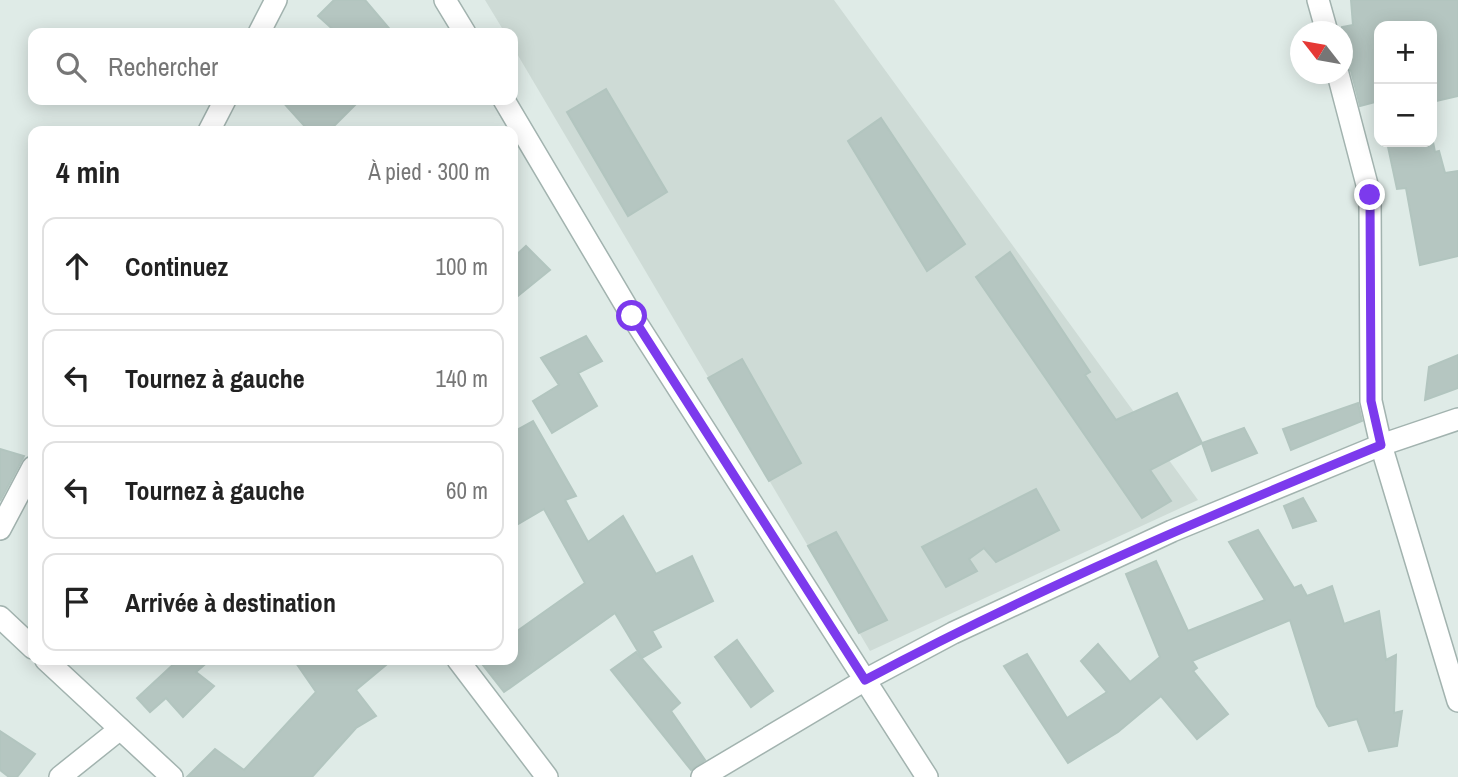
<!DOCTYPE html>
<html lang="fr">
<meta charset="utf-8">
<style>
body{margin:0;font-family:"Archivo Narrow",sans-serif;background:#f2f2f2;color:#222}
.controls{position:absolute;right:21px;top:21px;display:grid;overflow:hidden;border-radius:14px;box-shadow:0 4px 18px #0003}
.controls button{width:63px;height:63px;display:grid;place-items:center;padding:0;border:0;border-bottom:2px solid #e0e0e0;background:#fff;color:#222;font:35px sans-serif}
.compass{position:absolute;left:1290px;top:21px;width:63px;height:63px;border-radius:50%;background:#fff;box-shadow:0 4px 18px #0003;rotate:301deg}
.stop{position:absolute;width:21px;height:21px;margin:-16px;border:5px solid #7c3aed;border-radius:50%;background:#fff}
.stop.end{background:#7c3aed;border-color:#fff;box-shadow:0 2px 7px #0008}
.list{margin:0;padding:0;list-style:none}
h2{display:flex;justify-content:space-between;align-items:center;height:91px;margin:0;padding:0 28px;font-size:30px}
h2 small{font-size:23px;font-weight:400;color:#767676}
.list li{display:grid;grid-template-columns:46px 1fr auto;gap:21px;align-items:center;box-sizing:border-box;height:98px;margin:0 14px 14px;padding:0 14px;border:2px solid #e0e0e0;border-radius:14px}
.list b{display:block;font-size:26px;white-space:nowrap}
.list em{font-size:23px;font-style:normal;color:#767676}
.icon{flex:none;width:38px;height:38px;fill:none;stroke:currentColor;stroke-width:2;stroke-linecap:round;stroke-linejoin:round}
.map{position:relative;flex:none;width:1458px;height:777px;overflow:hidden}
.search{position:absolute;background:#fff;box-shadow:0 4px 18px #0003;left:28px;top:28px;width:490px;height:77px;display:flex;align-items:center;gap:18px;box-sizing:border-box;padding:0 24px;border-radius:14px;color:#767676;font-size:26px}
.panel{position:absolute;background:#fff;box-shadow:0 4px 18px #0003;left:28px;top:126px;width:490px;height:539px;border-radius:14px}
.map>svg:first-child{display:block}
.built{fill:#cedbd6}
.building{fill:#b5c6c1;stroke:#b2c5bf;stroke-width:2}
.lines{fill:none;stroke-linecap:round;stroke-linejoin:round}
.minor-casing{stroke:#a2b3af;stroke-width:24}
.minor{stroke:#fff;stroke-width:21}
.route{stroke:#7c3aed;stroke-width:9}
</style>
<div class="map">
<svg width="1458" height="777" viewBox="0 0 1458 777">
<rect width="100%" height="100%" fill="#dfebe7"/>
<path class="built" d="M485,0H834L1198,500L870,651L513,47V33H505Z"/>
<g class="building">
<path d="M334,0H365L393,33H337L318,16Z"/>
<path d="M1351,0H1458V96L1432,102V26H1379L1375,61L1379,78V101L1360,106L1351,71L1342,62V27L1353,25Z"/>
<path d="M606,89L667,192L628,216L567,112Z"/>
<path d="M281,100H360L329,131H309Z"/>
<path d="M881,118L965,244L927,271L848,141Z"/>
<path d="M1387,142H1433L1435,152L1439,151L1445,173L1458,171V256L1420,265L1406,188L1397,189Z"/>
<path d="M526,246L550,270L513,300V258Z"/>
<path d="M1010,252L1090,372L1085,375L1116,420L1177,393L1202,443L1150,470L1171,501L1142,518L976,277Z"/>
<path d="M586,336L602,361L578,373L597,406L552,433L533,401L559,385L541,358Z"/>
<path d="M1458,355V388L1425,400L1429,367Z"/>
<path d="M742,359L801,463L769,481L708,378Z"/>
<path d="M1358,403L1362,421L1291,450L1283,429Z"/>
<path d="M533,421L576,496L565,500L588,542L623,516L656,574L692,556L713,601L652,631L661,647L642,658L615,613L504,692L479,660H513V634L585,583L544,509L513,527V432Z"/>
<path d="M1244,428L1257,453L1212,471L1202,443Z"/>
<path d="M0,449L24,456L0,501Z"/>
<path d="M1036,489L1059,530L996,562L984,548L969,559L977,571L946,587L922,547Z"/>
<path d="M1303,498L1316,521L1293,528L1284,506Z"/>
<path d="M1258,530L1294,588L1301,585L1307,596L1332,586L1344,624L1379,611L1386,660L1396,655L1394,713L1402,711L1397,746L1369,751L1357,719L1329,726L1317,706L1290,620L1192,661L1197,668L1193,671L1228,714L1197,739L1161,696L1118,732L1068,763L1004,666L1027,654L1067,718L1107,692L1081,661L1098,644L1130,682L1160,657L1126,574L1156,561L1188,631L1265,600L1229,542Z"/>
<path d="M836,532L887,620L859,633L808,546Z"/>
<path d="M737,640L773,691L751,707L715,657Z"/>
<path d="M636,652L680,703L671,711L705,760L691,770L611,670Z"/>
<path d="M178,660H210L196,672L214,686L183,717L166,698L150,712L137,698Z"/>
<path d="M294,660H392L356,690L376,716L356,728L312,777H187L215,749L244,770L316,692Z"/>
<path d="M0,731L35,754L17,777H9L0,770Z"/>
</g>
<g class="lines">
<g class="minor-casing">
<g id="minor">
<path d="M445,0L465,33"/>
<path d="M1318,0L1327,32"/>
<path d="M259,33L276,0"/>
<path d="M1338,74L1370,196L1371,401L1381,445L1458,701"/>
<path d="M504,100L632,316L927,777"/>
<path d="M209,131L225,100"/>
<path d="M0,529L33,467"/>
<path d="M0,617L33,648"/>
<path d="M46,660L172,777"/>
<path d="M458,660L547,777"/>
<path d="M60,777L120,729"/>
<path d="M702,777L865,680L953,633L1172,531L1381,445L1458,419"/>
</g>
</g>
<use href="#minor" class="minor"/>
</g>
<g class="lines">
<path class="route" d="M632,316L865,680C1032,591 1206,517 1381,445L1371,401L1370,195"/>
</g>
</svg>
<div class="controls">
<button>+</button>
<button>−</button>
</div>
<svg class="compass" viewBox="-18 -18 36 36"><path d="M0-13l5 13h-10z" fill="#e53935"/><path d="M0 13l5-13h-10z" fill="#767676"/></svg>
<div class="stop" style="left:632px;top:316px"></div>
<div class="stop end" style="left:1370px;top:195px"></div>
<div class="search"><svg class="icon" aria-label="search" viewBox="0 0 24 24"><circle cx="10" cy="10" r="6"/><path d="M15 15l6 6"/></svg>Rechercher</div>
<section class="panel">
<h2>4 min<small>À pied · 300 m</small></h2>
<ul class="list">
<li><svg class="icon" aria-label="ahead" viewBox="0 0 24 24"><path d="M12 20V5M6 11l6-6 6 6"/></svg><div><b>Continuez</b></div><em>100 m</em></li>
<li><svg class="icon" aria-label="left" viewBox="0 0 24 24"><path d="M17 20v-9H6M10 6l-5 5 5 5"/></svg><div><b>Tournez à gauche</b></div><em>140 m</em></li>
<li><svg class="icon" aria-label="left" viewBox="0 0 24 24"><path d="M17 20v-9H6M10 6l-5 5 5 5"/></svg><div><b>Tournez à gauche</b></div><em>60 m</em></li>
<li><svg class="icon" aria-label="arrive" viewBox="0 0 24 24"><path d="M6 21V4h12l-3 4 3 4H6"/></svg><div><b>Arrivée à destination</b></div></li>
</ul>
</section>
</div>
